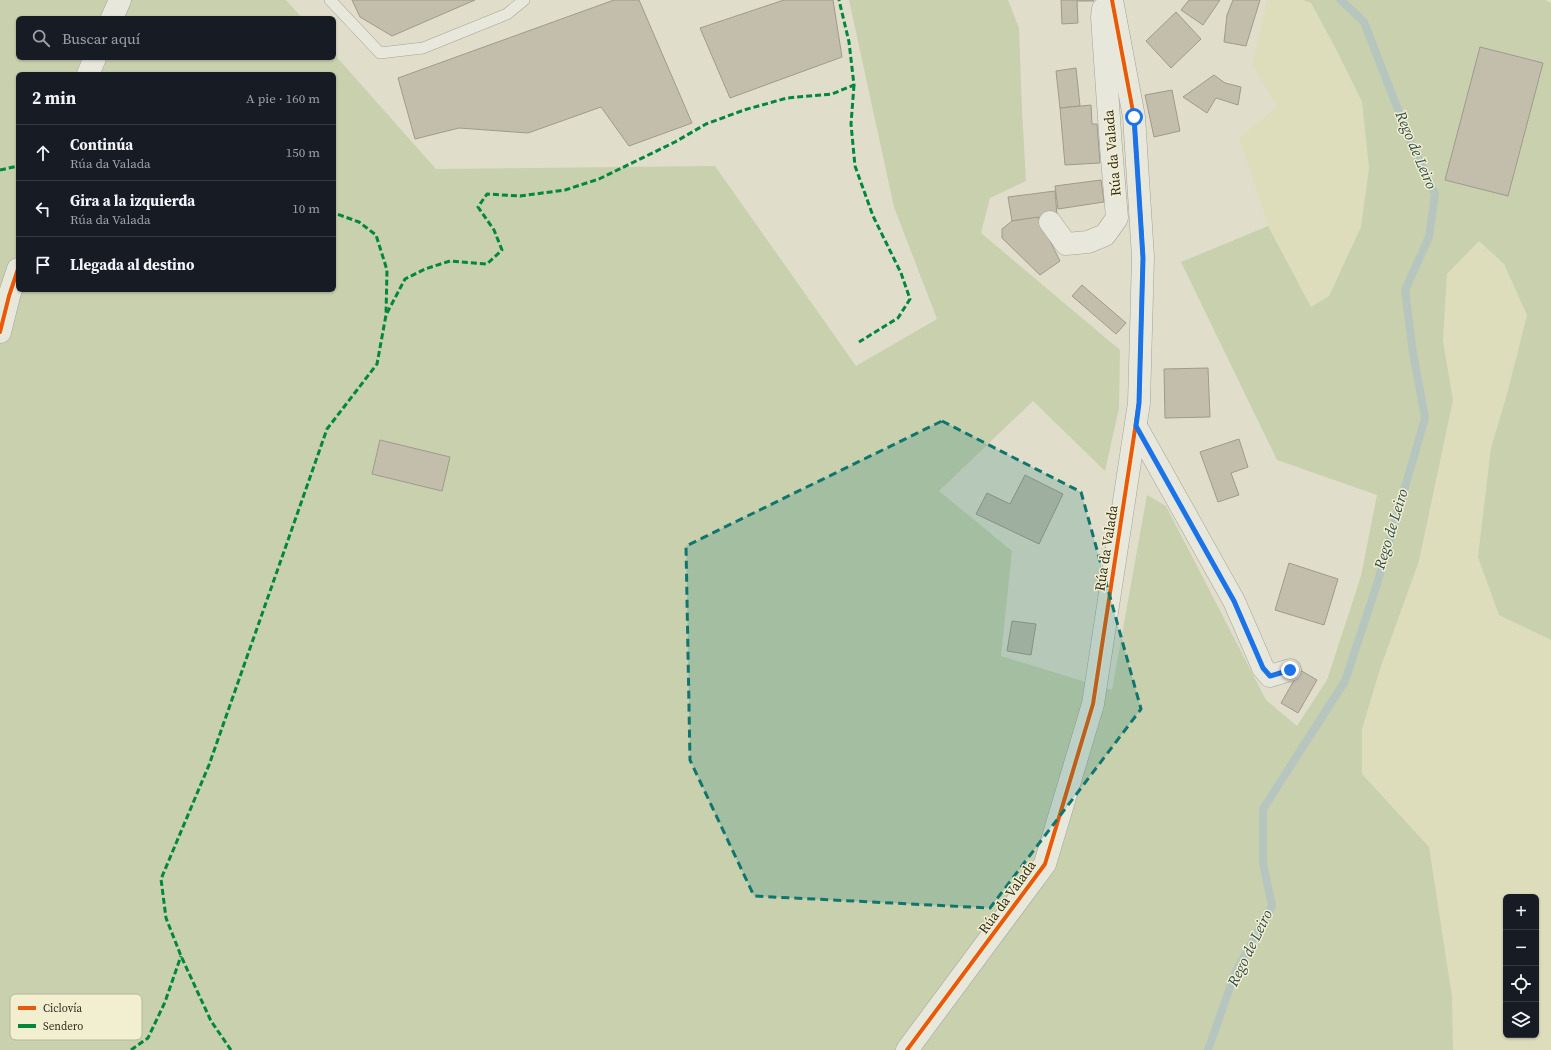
<!DOCTYPE html>
<html lang="es">
<meta charset="utf-8">
<style>
body{margin:0;font-family:"Source Serif 4",serif;background:#242831;color:#f1f3f6}
.controls{position:absolute;right:12px;bottom:12px;display:grid;overflow:hidden;border-radius:6px;box-shadow:0 1px 3px #0004}
.controls button{width:36px;height:36px;display:grid;place-items:center;padding:0;border:0;border-bottom:1px solid #363941;background:#171b24;color:#f1f3f6;font:20px sans-serif}
.stop{position:absolute;width:12px;height:12px;margin:-9px;border:3px solid #1a73e8;border-radius:50%;background:#fff}
.stop.end{background:#1a73e8;border-color:#fff;box-shadow:0 1px 4px #0008}
.list{margin:0;padding:0;list-style:none}
h2{display:flex;justify-content:space-between;align-items:center;height:52px;margin:0;padding:0 16px;font-size:17px}
h2 small{font-size:13px;font-weight:400;color:#9ea1a6}
.list li{display:grid;grid-template-columns:26px 1fr auto;gap:12px;align-items:center;box-sizing:border-box;height:56px;padding:0 16px;border-top:1px solid #363941}
.list b{display:block;font-size:15px;white-space:nowrap}
.list p{margin:0;font-size:13px;white-space:nowrap;color:#9ea1a6}
.list em{font-size:13px;font-style:normal;color:#9ea1a6}
.icon{flex:none;width:22px;height:22px;fill:none;stroke:currentColor;stroke-width:2;stroke-linecap:round;stroke-linejoin:round}
.map{position:relative;flex:none;width:1551px;height:1050px;overflow:hidden}
.search{position:absolute;background:#171b24;box-shadow:0 1px 3px #0004;left:16px;top:16px;width:320px;height:44px;display:flex;align-items:center;gap:10px;box-sizing:border-box;padding:0 14px;border-radius:6px;color:#9ea1a6;font-size:15px}
.panel{position:absolute;background:#171b24;box-shadow:0 1px 3px #0004;left:16px;top:72px;width:320px;height:220px;border-radius:6px}
.map>svg:first-child{display:block}
.farmland{fill:#ddddbc;fill-rule:evenodd}
.green{fill:#c8d0ae;fill-rule:evenodd}
.lines{fill:none;stroke-linecap:round;stroke-linejoin:round}
.stream{stroke:#b6c6bf;stroke-width:8}
.building{fill:#c3bdac;stroke:#9f9a8b}
.lane-casing{stroke:#a5a294;stroke-width:12}
.street-casing{stroke:#a5a294;stroke-width:23}
.lane{stroke:#e8e7dc;stroke-width:11}
.street{stroke:#e8e7dc;stroke-width:22}
.quiet{stroke:#00873e;stroke-width:3;stroke-dasharray:6 3;stroke-linecap:butt}
.cycleway-casing{stroke:#f1efd0;stroke-width:6}
.cycleway{stroke:#e8590c;stroke-width:4}
.route{stroke:#1a73e8;stroke-width:5}
.marked{fill:#0f766e;fill-opacity:0.2;stroke:#0f766e;stroke-width:3;stroke-dasharray:8 5;stroke-linejoin:round}
.labels{text-anchor:middle;stroke-width:3;stroke-linejoin:round;paint-order:stroke}
.street-label{font-size:14px;fill:#322c1e;stroke:#f1efd0}
.water-label{font-size:15px;font-style:italic;fill:#2e4a50;stroke:#f1efd0}
.key{fill:#f1efd0;stroke:#b8b49b;stroke-width:1}
.key-label{font-size:11px;fill:#322c1e}
</style>
<div class="map">
<svg width="1551" height="1050" viewBox="0 0 1551 1050">
<rect width="100%" height="100%" fill="#e0decb"/>
<g class="farmland">
<path d="M1267,0H1303L1311,3L1337,51L1362,102L1369,168L1361,227L1329,296L1311,308L1268,226L1239,138L1277,107L1252,64Z"/>
<path d="M1479,240L1504,264L1527,315L1507,394L1491,448L1499,615L1551,640V1050H1453L1452,997L1361,774L1362,729L1380,669L1419,561L1453,401L1443,341L1447,274ZM1506,897H1536V1035H1506Z"/>
</g>
<path class="green" d="M0,0H286L302,18H18V58H334V54L436,169L715,166L856,366L937,319L894,207L849,0H1008L1019,28L1022,110L1026,181L990,198L981,233L1120,350L1119,408L1105,471L1033,401L939,491L1012,551L1001,656L1112,690L1147,495L1166,506L1266,700L1297,726L1327,680L1361,576L1377,495L1277,460L1181,262L1268,226L1311,307L1329,296L1361,227L1369,168L1362,102L1337,51L1311,3L1303,0H1545L1551,3V640L1499,615L1478,557L1491,448L1507,394L1527,315L1504,264L1479,241L1447,274L1443,341L1453,400L1419,561L1380,669L1362,729V774L1429,847L1452,997L1453,1050H0ZM18,74H334V290H18Z"/>
<g class="lines">
<path class="stream" d="M1208,1050L1235,973L1272,906L1263,863V809L1345,681L1377,584L1425,418L1413,353L1405,290L1429,237L1435,194L1409,138L1364,22L1341,0"/>
</g>
<g class="building">
<path d="M352,0H475L392,36L360,17Z"/>
<path d="M614,0H639L692,123L629,146L601,107L528,133L459,128L415,139L398,78Z"/>
<path d="M784,0H833L842,57L730,98L700,28Z"/>
<path d="M1061,0H1093L1094,1H1077L1078,23L1062,24Z"/>
<path d="M1189,0H1220L1203,25L1181,10Z"/>
<path d="M1233,0H1260L1246,46L1224,42L1227,15Z"/>
<path d="M1176,12L1201,39L1171,68L1146,41Z"/>
<path d="M1480,47L1543,63L1508,196L1445,180Z"/>
<path d="M1076,68L1080,106L1060,108L1056,71Z"/>
<path d="M1214,75L1225,83L1241,87L1238,105L1216,98L1207,113L1183,97Z"/>
<path d="M1172,90L1180,131L1154,137L1145,95Z"/>
<path d="M1091,105L1092,124H1097L1100,163L1065,165L1060,108Z"/>
<path d="M1101,180L1104,202L1058,209L1055,186Z"/>
<path d="M1055,191L1057,215L1012,221L1008,197Z"/>
<path d="M1038,217L1060,261L1040,275L1002,238V229L1012,221Z"/>
<path d="M1082,285L1126,323L1116,334L1072,296Z"/>
<path d="M1208,368L1210,417L1165,418L1164,369Z"/>
<path d="M1239,439L1248,467L1231,473L1239,495L1218,502L1200,452Z"/>
<path d="M380,440L450,457L442,491L372,474Z"/>
<path d="M1025,475L1063,494L1039,544L976,514L987,493L1010,504Z"/>
<path d="M1289,563L1338,579L1324,625L1275,610Z"/>
<path d="M1012,621L1036,624L1031,655L1007,651Z"/>
<path d="M1300,670L1317,680L1298,713L1281,703Z"/>
</g>
<g class="lines">
<g class="lane-casing">
<path id="lane" d="M330,0L380,53L423,48L507,14L524,0"/>
</g>
<g class="street-casing">
<g id="street">
<path d="M112,18L120,0"/>
<path d="M88,74L95,58"/>
<path d="M1050,222L1066,244L1088,242L1105,235L1117,218L1111,147L1102,17L1103,9"/>
<path d="M0,332L9,296L18,269"/>
<path d="M1136,426L1234,601L1263,668L1270,676L1290,670"/>
<path d="M907,1050L1045,864L1093,704L1139,403L1143,257L1134,117L1112,0"/>
</g>
</g>
<use href="#lane" class="lane"/>
<use href="#street" class="street"/>
<g class="quiet">
<path d="M854,85L851,124L855,166L873,216L901,273L910,299L898,318L859,342"/>
<path d="M0,170L18,166"/>
<path d="M387,313L405,279L425,269L450,261L487,264L502,250L494,230L478,207L487,194L520,196L565,190L599,179L675,142L706,124L744,110L787,98L832,94L854,85L849,42L839,0"/>
<path d="M131,1050L148,1038L165,1002L181,956"/>
<path d="M231,1050L211,1021L181,956L166,918L161,879L209,765L327,429L377,364L386,315L387,270L376,235L359,222L334,213"/>
</g>
<g class="cycleway-casing">
<g id="cycleway">
<path d="M0,332L9,296L18,269"/>
<path d="M907,1050L1045,864L1093,704L1139,403L1143,257L1134,117L1112,0"/>
</g>
</g>
<use href="#cycleway" class="cycleway"/>
</g>
<g class="lines">
<path class="route" d="M1134,117L1143,258L1139,403L1136,426L1234,601L1263,668L1270,676L1290,670"/>
</g>
<path class="marked" d="M942,421L1081,492L1141,709L990,908L754,896L690,760L686,546Z"/>
<g class="labels">
<g class="street-label">
<text transform="translate(1112 153) rotate(-95)" y="5">Rúa da Valada</text>
<text transform="translate(1106 548) rotate(-81)" y="5">Rúa da Valada</text>
<text transform="translate(1007 897) rotate(-54)" y="5">Rúa da Valada</text>
</g>
<g class="water-label">
<text transform="translate(1416 150) rotate(67)" y="5">Rego de Leiro</text>
<text transform="translate(1391 529) rotate(-73)" y="5">Rego de Leiro</text>
<text transform="translate(1250 948) rotate(-64)" y="5">Rego de Leiro</text>
</g>
</g>
<rect x="10" y="994" width="132" height="46" rx="6" class="key"/>
<rect x="18" y="1006" width="18" height="4" fill="#e8590c"/>
<rect x="18" y="1024" width="18" height="4" fill="#00873e"/>
<g class="key-label">
<text x="43" y="1012">Ciclovía</text>
<text x="43" y="1030">Sendero</text>
</g>
</svg>
<div class="controls">
<button>+</button>
<button>−</button>
<button><svg class="icon" aria-label="locate" viewBox="0 0 24 24"><circle cx="12" cy="12" r="6"/><path d="M12 2v4M12 18v4M2 12h4M18 12h4"/></svg></button>
<button><svg class="icon" aria-label="layers" viewBox="0 0 24 24"><path d="M12 4l9 5-9 5-9-5zM3 14l9 5 9-5"/></svg></button>
</div>
<div class="stop" style="left:1134px;top:117px"></div>
<div class="stop end" style="left:1290px;top:670px"></div>
<div class="search"><svg class="icon" aria-label="search" viewBox="0 0 24 24"><circle cx="10" cy="10" r="6"/><path d="M15 15l6 6"/></svg>Buscar aquí</div>
<section class="panel">
<h2>2 min<small>A pie · 160 m</small></h2>
<ul class="list">
<li><svg class="icon" aria-label="ahead" viewBox="0 0 24 24"><path d="M12 20V5M6 11l6-6 6 6"/></svg><div><b>Continúa</b><p>Rúa da Valada</p></div><em>150 m</em></li>
<li><svg class="icon" aria-label="left" viewBox="0 0 24 24"><path d="M17 20v-9H6M10 6l-5 5 5 5"/></svg><div><b>Gira a la izquierda</b><p>Rúa da Valada</p></div><em>10 m</em></li>
<li><svg class="icon" aria-label="arrive" viewBox="0 0 24 24"><path d="M6 21V4h12l-3 4 3 4H6"/></svg><div><b>Llegada al destino</b></div></li>
</ul>
</section>
</div>
